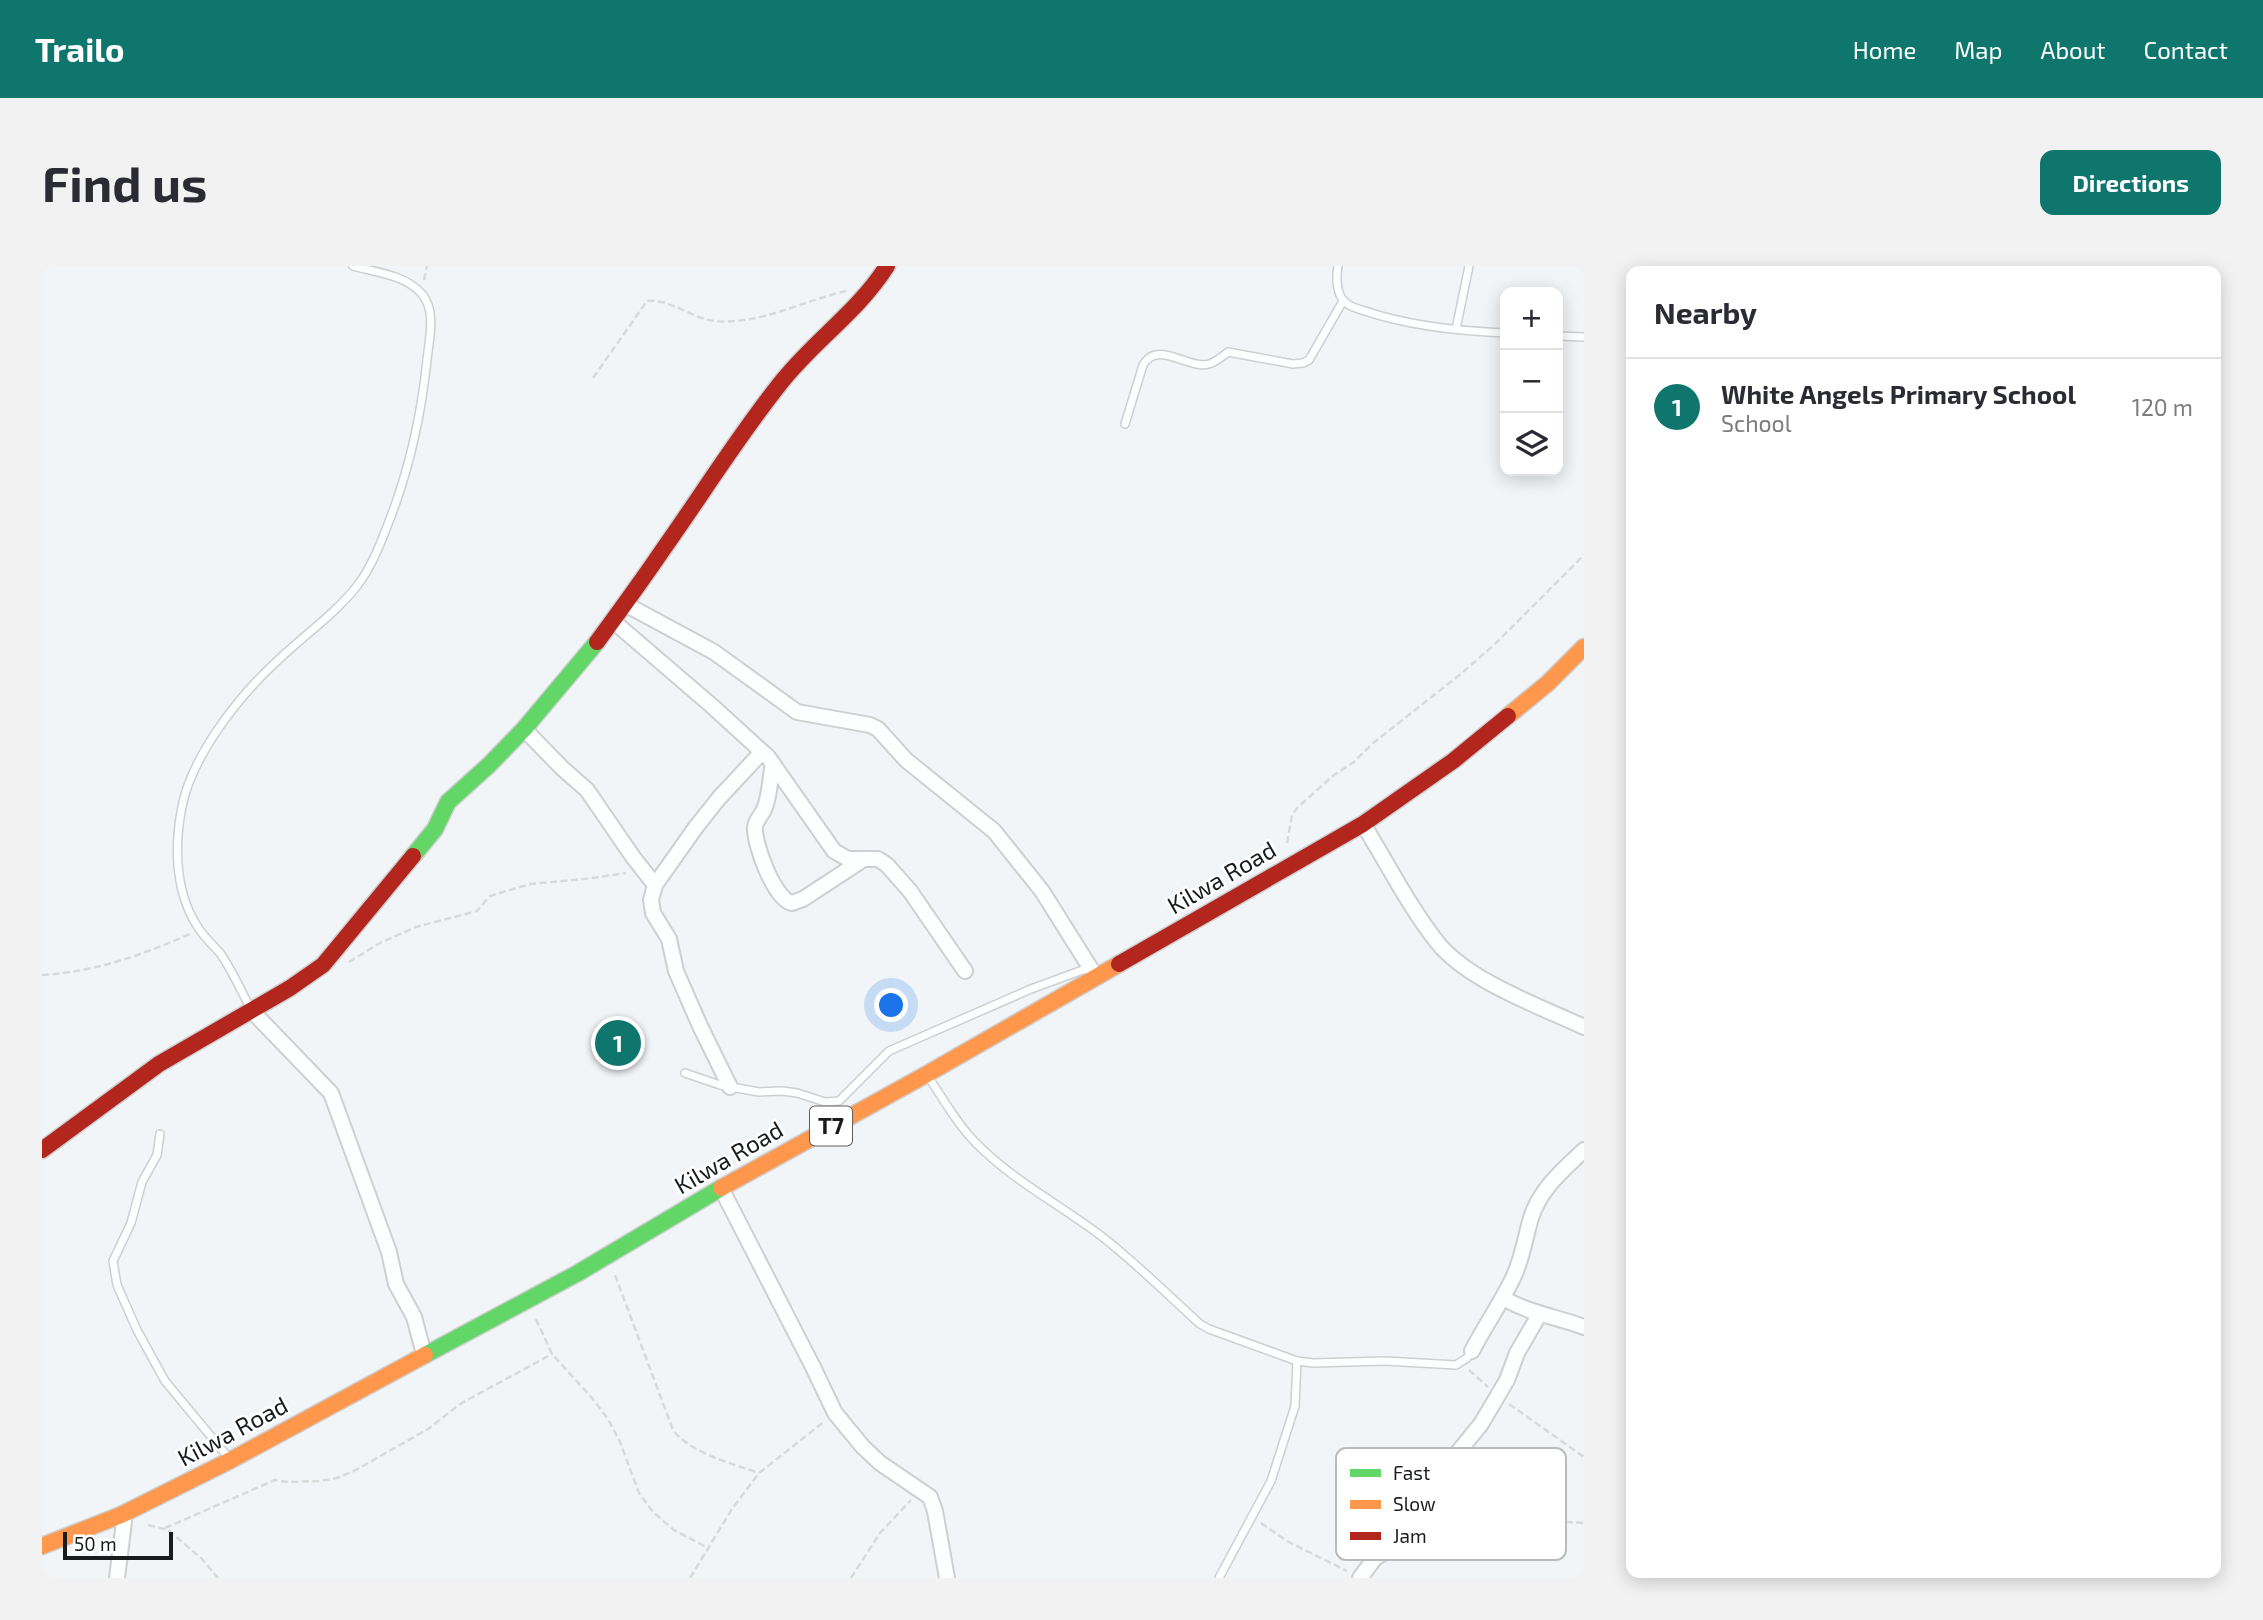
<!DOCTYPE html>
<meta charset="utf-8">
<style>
body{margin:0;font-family:"Exo 2",sans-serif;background:#f2f2f3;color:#2b2b33}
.controls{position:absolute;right:21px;top:21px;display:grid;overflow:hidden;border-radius:14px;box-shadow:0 4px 18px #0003}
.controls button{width:63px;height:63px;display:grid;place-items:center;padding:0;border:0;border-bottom:2px solid #e1e1e2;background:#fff;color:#2b2b33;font:35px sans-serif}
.scale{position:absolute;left:21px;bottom:18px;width:110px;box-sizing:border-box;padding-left:7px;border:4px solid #191b1d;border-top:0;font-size:19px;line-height:24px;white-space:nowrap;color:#191b1d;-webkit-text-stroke:5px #fff;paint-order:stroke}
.you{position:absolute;left:850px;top:740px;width:24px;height:24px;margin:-18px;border:5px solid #fff;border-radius:50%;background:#1a73e8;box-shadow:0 0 0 10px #1a73e833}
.badge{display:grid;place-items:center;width:46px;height:46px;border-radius:50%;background:#0f766e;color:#fff;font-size:23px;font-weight:700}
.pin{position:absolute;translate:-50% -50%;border:4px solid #fff;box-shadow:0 2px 7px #0006}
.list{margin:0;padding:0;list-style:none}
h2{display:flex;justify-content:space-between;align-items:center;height:91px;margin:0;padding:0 28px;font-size:30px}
h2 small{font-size:23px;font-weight:400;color:#7c7c81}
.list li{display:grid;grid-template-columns:46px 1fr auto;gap:21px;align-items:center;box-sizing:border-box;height:98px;padding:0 28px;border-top:2px solid #e1e1e2}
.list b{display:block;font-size:26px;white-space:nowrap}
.list p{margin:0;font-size:23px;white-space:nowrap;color:#7c7c81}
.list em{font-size:23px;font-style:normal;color:#7c7c81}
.icon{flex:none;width:38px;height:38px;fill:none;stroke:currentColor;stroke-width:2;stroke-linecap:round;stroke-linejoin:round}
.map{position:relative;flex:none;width:1542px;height:1312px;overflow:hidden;border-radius:14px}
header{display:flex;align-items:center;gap:42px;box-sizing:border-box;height:98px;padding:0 35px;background:#0f766e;color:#fff}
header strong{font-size:33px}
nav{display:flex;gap:38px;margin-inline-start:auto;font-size:24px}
.intro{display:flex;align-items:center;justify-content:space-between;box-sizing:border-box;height:168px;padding:0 42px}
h1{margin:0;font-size:49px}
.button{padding:18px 32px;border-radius:14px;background:#0f766e;color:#fff;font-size:24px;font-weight:700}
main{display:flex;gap:42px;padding:0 42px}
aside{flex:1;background:#fff;border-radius:14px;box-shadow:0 4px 18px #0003}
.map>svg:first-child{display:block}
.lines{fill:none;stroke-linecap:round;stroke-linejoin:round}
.lane-casing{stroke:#cdcfd1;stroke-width:10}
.street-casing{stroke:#cdcfd1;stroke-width:18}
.fast-casing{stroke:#cdcfd1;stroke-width:19}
.slow-casing{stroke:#cdcfd1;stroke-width:19}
.jam-casing{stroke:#cdcfd1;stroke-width:19}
.path{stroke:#d8d9d9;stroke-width:2.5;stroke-dasharray:7 3.5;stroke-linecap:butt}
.lane{stroke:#fdfefe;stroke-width:7}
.street{stroke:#fdfefe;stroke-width:14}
.fast{stroke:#63d668;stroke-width:16}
.slow{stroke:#ff974d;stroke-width:16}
.jam{stroke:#b3261e;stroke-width:16}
.labels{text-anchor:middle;stroke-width:5;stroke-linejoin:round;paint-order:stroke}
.shield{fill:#fff;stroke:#5e5f61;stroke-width:2}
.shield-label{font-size:23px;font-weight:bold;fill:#191b1d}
.street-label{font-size:24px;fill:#191b1d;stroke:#fff}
.key{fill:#fff;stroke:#babbbb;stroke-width:2}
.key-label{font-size:19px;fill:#191b1d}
</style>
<header>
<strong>Trailo</strong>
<nav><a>Home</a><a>Map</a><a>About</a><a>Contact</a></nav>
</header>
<div class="intro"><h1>Find us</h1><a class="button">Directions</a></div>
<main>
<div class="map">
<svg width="1542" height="1312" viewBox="0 0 1542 1312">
<rect width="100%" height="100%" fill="#f2f5f8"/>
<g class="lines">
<g class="lane-casing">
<g id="lane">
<path d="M1296,0C1294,11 1294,28 1303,36C1308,41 1316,43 1323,45C1367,60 1416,65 1463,67"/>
<path d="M1414,63L1427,0"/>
<path d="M1516,70L1542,71"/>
<path d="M1083,158L1101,99C1116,73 1146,104 1167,98C1174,96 1181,90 1186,86L1251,98L1261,97L1267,94L1301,35"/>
<path d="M209,743C199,725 190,704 178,687C171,679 163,672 157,663C134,629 132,585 139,546C147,493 196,431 234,396C261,370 292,349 315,320C329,302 338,279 346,258C367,205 379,151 385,94C387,73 395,44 379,27C363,9 333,6 311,0"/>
<path d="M643,807L678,819L717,826L740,825L755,827L783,836L797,835L847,785L989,723L1046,702"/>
<path d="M887,812C902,834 915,858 934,877C970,914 1017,938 1058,969C1093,996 1125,1028 1158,1058L1167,1063L1255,1095L1271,1097L1343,1095L1414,1099L1425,1092L1430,1085"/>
<path d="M118,868L115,889L100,916L89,957L71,995L75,1019L95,1064L123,1115L186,1191"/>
<path d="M1177,1312L1229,1215L1253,1140L1255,1095"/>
</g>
</g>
<g class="street-casing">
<g id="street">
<path d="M583,338L672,386L755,446L828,459L836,463L864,494L952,565L1000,625L1054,711"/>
<path d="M571,355L670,440L726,491L792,585L806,593H836L845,599L868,625L923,705"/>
<path d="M482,463L520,502L545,524L591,591L613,619"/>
<path d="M731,498C728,512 728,528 723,541C721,548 714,553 713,561C712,578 732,633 750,637L761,633L822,593"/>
<path d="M1321,558C1344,595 1368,642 1395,676C1426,715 1497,740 1542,761"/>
<path d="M210,745L289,827L347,986L354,1018L372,1051L382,1088"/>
<path d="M688,821L658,760L634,705L627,673L611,647L609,634L613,619L654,561L677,532L720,486"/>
<path d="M679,922L771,1101L793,1147L821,1181L838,1197L888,1231L893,1245L905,1312"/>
<path d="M1461,1032C1489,1048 1512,1050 1542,1061"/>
<path d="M1430,1085C1442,1061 1458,1039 1470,1014C1480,995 1483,972 1489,952C1498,923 1521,904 1542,884"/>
<path d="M75,1312L82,1256L79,1249"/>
<path d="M1318,1312L1333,1292L1370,1271L1378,1264L1400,1206L1439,1158L1465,1114L1475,1087L1497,1049"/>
</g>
</g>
<g class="fast-casing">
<g id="fast">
<path d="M371,590L393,563L406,536L447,499L482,463L555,376"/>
<path d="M383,1089L536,1007L679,922"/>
</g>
</g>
<g class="slow-casing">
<g id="slow">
<path d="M1466,450L1506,417L1542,381"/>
<path d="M679,922L885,808L1077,698"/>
<path d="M0,1280L79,1249L189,1194L383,1089"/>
</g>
</g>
<g class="jam-casing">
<g id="jam">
<path d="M555,376C577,346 599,316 620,285C659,230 695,172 737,119C770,76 816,46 845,0"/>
<path d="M1077,698L1321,558L1411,495L1466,450"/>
<path d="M0,884L117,798L248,722L281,699L371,590"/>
</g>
</g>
<g class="path">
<path d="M382,14L385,0"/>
<path d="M551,112L605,35C627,32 649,52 672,55C718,59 760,35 804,25"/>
<path d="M1245,577L1250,549L1256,541L1292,509L1312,496L1330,478L1420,407L1454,377L1542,289"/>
<path d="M307,696L338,677L374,661L435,645L448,630L488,618L542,613L584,607"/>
<path d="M0,709C53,706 100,689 148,668"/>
<path d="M573,1009L631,1164C648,1187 691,1198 717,1207"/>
<path d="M494,1053L510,1088L550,1132L566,1153L578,1176L597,1227L611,1246L632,1264L666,1282"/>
<path d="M1427,1104L1446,1121"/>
<path d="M1467,1138L1542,1191"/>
<path d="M1398,1254L1447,1257L1499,1254L1542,1257"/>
<path d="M1219,1257L1245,1275L1305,1305"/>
<path d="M106,1259L126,1264L159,1292L176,1312"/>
<path d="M123,1262L233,1214L246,1216L278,1215L295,1212L312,1205L386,1163L418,1138L510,1088"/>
<path d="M648,1312L690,1243L717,1207L783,1155"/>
<path d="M809,1312L838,1267L869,1234"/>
</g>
<use href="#lane" class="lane"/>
<use href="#street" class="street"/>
<use href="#fast" class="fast"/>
<use href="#slow" class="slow"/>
<use href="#jam" class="jam"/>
</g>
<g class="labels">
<rect class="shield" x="768" y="840.5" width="42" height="39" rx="5"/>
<g class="shield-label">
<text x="789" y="868">T7</text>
</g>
<g class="street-label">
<text transform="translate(1180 612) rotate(-30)" y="8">Kilwa Road</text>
<text transform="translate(687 892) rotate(-30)" y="8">Kilwa Road</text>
<text transform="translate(191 1166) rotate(-28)" y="8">Kilwa Road</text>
</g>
</g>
<rect x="1294" y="1182" width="230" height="112" rx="10" class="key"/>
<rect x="1308" y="1203" width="31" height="8" fill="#63d668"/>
<rect x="1308" y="1234" width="31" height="9" fill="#ff974d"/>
<rect x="1308" y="1266" width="31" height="8" fill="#b3261e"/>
<g class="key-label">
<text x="1351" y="1214">Fast</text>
<text x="1351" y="1245">Slow</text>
<text x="1351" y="1277">Jam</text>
</g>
</svg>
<div class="controls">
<button>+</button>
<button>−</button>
<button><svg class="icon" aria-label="layers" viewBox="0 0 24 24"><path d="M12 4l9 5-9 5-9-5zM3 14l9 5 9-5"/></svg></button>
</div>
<div class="scale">50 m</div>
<div class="you"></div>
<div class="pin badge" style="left:576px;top:777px">1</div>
</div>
<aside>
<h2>Nearby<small></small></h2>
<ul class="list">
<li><span class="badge">1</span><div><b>White Angels Primary School</b><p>School</p></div><em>120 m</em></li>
</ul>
</aside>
</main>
